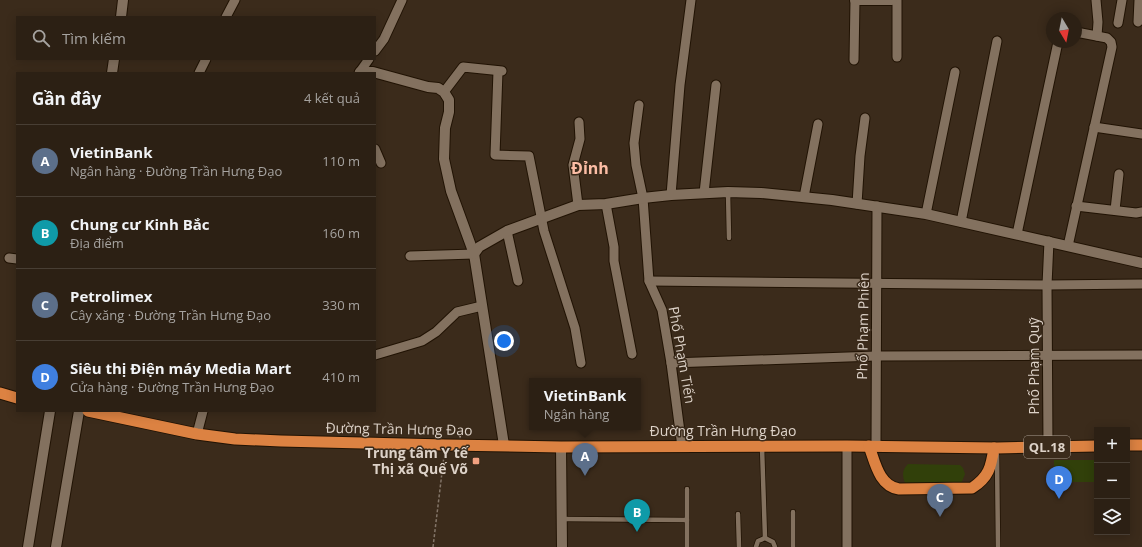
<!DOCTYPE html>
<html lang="vi">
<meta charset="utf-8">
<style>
body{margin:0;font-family:"Open Sans",sans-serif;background:#382d22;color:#f1f3f6}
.controls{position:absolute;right:12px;bottom:12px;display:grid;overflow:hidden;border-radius:0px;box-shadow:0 2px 10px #0003}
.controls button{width:36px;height:36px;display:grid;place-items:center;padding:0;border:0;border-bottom:1px solid #483e34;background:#2c2014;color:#f1f3f6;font:20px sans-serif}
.compass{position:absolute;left:1046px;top:12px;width:36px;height:36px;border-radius:50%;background:#2c2014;box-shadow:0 2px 10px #0003;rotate:170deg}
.you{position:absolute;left:504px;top:341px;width:14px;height:14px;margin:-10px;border:3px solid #fff;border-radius:50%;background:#1a73e8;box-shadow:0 0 0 6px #1a73e833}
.badge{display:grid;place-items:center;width:26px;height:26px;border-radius:50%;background:#f2a080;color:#fff;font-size:13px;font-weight:700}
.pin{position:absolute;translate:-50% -33px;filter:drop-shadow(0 1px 2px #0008)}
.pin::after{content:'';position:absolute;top:21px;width:14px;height:12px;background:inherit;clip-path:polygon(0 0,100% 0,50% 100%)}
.popup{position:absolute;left:529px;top:378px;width:112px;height:52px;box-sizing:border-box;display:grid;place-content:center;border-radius:0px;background:#2c2014;filter:drop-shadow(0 1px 3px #0005);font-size:13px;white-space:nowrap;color:#a6a3a0}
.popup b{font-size:15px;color:#f1f3f6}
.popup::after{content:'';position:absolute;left:50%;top:100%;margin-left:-8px;border:8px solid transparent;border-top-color:#2c2014}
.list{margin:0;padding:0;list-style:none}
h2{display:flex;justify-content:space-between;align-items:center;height:52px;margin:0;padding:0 16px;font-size:17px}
h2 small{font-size:13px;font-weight:400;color:#a6a3a0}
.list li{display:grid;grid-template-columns:26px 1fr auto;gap:12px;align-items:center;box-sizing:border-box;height:72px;padding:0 16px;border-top:1px solid #483e34}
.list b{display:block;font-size:15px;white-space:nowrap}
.list p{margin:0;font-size:13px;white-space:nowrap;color:#a6a3a0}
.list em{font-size:13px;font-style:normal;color:#a6a3a0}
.icon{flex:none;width:22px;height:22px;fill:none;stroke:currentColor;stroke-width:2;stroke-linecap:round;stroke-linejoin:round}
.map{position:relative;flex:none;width:1142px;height:547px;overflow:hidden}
.search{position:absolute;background:#2c2014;box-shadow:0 2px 10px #0003;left:16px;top:16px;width:360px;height:44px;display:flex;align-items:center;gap:10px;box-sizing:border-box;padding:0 14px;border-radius:0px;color:#a6a3a0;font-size:15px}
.panel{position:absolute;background:#2c2014;box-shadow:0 2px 10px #0003;left:16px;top:72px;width:360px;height:340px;border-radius:0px}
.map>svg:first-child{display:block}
.green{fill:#31400a}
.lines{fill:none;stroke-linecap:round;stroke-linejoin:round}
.service-casing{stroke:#211304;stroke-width:6}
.minor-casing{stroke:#211304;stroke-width:11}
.tertiary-casing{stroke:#211304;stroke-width:12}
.trunk-casing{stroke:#211304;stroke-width:13}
.path{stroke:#837568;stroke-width:1.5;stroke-dasharray:3 2;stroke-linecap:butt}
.service{stroke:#83715f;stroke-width:4.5}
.minor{stroke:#83715f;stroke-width:9}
.tertiary{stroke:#83715f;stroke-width:10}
.trunk{stroke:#dc8242;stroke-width:11}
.poi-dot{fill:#f2a080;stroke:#3b2b1b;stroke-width:1.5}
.labels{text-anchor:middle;stroke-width:3;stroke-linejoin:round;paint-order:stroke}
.shield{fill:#3b2b1b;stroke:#aca094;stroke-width:1}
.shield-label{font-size:13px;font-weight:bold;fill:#ddd2c8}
.street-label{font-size:14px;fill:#ddd2c8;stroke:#3b2b1b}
.poi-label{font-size:14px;font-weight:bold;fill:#ddd2c8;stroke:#3b2b1b;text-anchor:end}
.quarter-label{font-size:16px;font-weight:bold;fill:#fcbda5;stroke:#3b2b1b}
</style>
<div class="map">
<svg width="1142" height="547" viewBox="0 0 1142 547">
<rect width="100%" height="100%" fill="#3b2b1b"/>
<g class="green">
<rect x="1054" y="460" width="43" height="22"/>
<path d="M908,464L960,465L963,468L965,474L961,484L905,483C902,475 902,470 908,464Z"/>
</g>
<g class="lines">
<g class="service-casing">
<g id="service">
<path d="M728,192L729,238"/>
<path d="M762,447L765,538"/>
<path d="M997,455L998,547"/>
<path d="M738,514L739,547"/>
<path d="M562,519L687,520V489"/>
<path d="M687,547V520"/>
<path d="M756,547L758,541L765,538L773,542L775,547"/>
<path d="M793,547V512"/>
</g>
</g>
<g class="minor-casing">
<g id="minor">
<path d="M897,0V57"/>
<path d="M1096,0L1098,22L1097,36"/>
<path d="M226,17L235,0"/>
<path d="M1138,22L1139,0"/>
<path d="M1118,23L1122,0"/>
<path d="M375,51L384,39L402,0"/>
<path d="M854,60L855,0"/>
<path d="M498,71L495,155L529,156L544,231L575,328L581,363"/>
<path d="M199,73L206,59"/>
<path d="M359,73L369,59"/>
<path d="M444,92L463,67L502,71"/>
<path d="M639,105L634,143L636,165L643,198L649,281L662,310L671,363L682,447"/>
<path d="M1094,127L1142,134"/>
<path d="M375,149L381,163"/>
<path d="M704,193L716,85"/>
<path d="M671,195L680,85L691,0"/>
<path d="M804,197L818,124"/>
<path d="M606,204L614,247V261L632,354"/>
<path d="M857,204L860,156L865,118"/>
<path d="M578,205L573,165L580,139L579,122"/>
<path d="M1076,206L1136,213L1142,212"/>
<path d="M1115,210L1119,174"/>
<path d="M926,214L955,72"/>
<path d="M961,222L997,41"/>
<path d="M507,231L518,281"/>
<path d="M1017,234L1058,42"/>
<path d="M1068,246L1112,47L1111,42L1107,38L1076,32"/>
<path d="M410,256L474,254"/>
<path d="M9,258L17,259"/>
<path d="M649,281L1047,285L1142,284"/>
<path d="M375,355L422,341L436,332L457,312L482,306"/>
<path d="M671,363L876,356L1142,355"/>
<path d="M197,434L203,411"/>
<path d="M847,446V547"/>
<path d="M876,446L877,206"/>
<path d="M1048,447L1047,285L1049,241"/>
</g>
</g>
<g class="tertiary-casing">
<g id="tertiary">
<path d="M855,0H892"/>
<path d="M121,17L123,0"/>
<path d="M360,72H373L428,87L438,88L444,92L449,100V112L445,128L444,159L451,191L474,254L504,445"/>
<path d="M112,73L114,59"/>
<path d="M474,254L479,247L507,231L578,205L606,204L643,198L671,195L728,192L761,193L832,200L926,214L1142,263"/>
<path d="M561,447L562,547"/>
<path d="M28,547L50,411"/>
<path d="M56,547L79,411"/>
</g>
</g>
<g class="trunk-casing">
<g id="trunk">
<path d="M0,393L17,398"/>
<path d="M88,411L197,434L235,439L281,441L445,445L561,447L847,446L997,448L1097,446"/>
<path d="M1127,445H1142"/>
<path d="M869,446C875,462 879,486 899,489L972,488C989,477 991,467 994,448"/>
</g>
</g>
<path class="path" d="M433,547L444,456"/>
<use href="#service" class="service"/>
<use href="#minor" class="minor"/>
<use href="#tertiary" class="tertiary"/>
<use href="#trunk" class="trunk"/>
</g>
<rect class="poi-dot" x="472" y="457" width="8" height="8" rx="2"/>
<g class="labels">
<rect class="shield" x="1024" y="436" width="46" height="22" rx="3"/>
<g class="shield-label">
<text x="1047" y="452">QL.18</text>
</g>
<g class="street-label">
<text transform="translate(863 326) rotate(-89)" y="5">Phố Phạm Phiên</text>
<text transform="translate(682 355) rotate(80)" y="5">Phố Phạm Tiến</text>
<text transform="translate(1034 366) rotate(-90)" y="5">Phố Phạm Quỹ</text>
<text transform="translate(399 429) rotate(1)" y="5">Đường Trần Hưng Đạo</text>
<text x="723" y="436">Đường Trần Hưng Đạo</text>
</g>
<g class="poi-label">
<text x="468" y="458">Trung tâm Y tế<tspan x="468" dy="16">Thị xã Quế Võ</tspan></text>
</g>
<g class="quarter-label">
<text x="590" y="174">Đỉnh</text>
</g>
</g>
</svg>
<div class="controls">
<button>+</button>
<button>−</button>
<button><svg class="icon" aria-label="layers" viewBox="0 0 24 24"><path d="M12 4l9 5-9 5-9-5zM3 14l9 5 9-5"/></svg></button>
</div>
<svg class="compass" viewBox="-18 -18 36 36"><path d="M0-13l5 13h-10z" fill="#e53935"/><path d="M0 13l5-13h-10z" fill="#a6a3a0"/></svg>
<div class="you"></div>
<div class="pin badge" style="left:585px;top:476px;background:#5c6f8a">A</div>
<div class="popup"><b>VietinBank</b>Ngân hàng</div>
<div class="pin badge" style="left:637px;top:532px;background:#0f9aa8">B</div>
<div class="pin badge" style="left:940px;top:517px;background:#5c6f8a">C</div>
<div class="pin badge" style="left:1059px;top:499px;background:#3f7fe0">D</div>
<div class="search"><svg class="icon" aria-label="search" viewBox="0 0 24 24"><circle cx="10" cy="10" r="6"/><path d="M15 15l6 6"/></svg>Tìm kiếm</div>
<section class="panel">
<h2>Gần đây<small>4 kết quả</small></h2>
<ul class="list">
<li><span class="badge" style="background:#5c6f8a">A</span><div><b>VietinBank</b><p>Ngân hàng · Đường Trần Hưng Đạo</p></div><em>110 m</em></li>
<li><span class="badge" style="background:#0f9aa8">B</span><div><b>Chung cư Kinh Bắc</b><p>Địa điểm</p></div><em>160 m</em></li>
<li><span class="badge" style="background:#5c6f8a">C</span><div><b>Petrolimex</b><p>Cây xăng · Đường Trần Hưng Đạo</p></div><em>330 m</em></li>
<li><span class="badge" style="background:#3f7fe0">D</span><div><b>Siêu thị Điện máy Media Mart</b><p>Cửa hàng · Đường Trần Hưng Đạo</p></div><em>410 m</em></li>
</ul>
</section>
</div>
